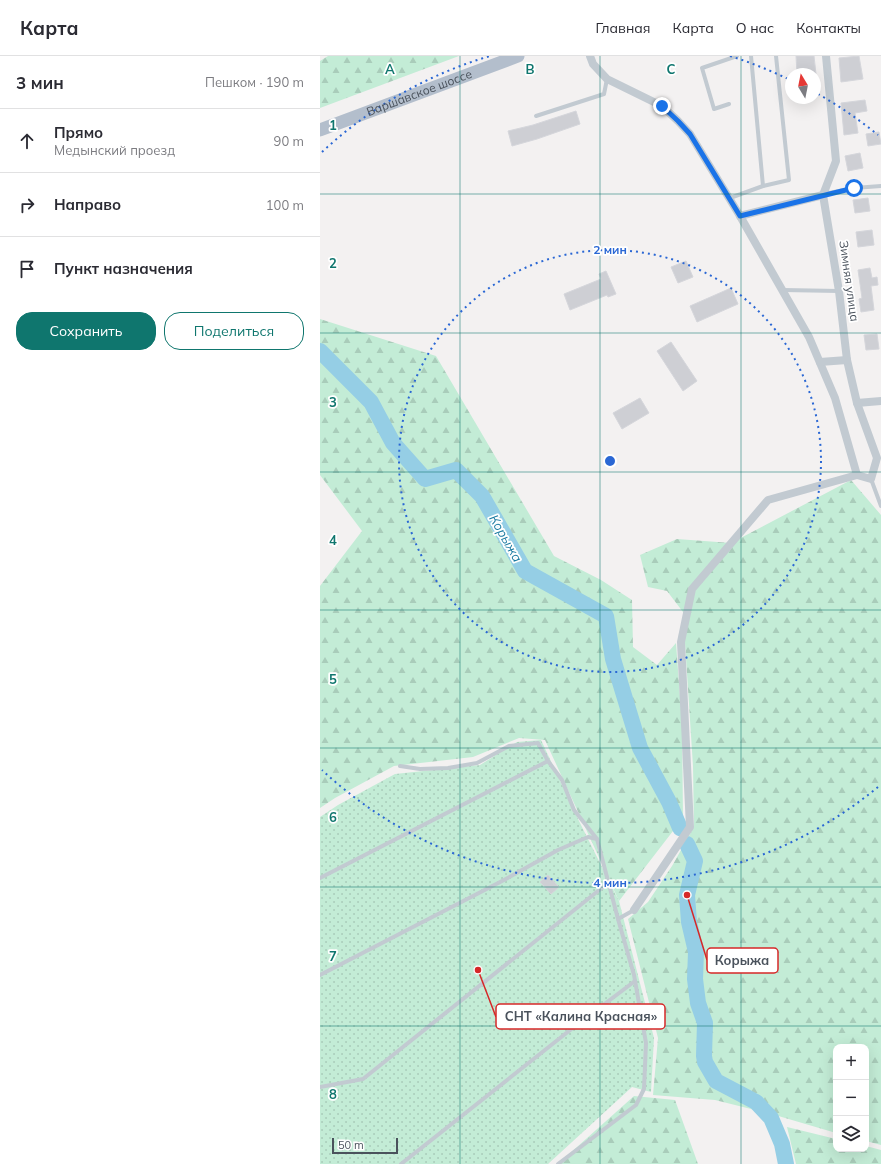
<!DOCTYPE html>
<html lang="ru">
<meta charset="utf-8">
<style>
body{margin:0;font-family:Mulish,sans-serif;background:#f2f2f3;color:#2b2b33}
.controls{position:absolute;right:12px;bottom:12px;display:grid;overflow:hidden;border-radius:8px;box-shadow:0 4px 16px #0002}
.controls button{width:36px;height:36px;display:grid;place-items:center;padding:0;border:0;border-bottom:1px solid #e1e1e2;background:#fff;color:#2b2b33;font:20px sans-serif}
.compass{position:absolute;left:465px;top:12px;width:36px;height:36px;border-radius:50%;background:#fff;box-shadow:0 4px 16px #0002;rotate:350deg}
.scale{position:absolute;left:12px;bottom:10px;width:66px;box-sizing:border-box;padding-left:4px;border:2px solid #4a525c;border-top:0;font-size:11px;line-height:14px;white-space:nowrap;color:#4a525c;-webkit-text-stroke:3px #fff;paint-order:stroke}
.stop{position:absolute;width:12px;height:12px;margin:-9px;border:3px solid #1a73e8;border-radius:50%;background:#fff}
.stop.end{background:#1a73e8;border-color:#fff;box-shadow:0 1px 4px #0008}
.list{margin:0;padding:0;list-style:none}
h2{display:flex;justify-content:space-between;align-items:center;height:52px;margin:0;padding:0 16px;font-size:17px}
h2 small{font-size:13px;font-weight:400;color:#7c7c81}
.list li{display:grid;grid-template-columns:26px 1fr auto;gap:12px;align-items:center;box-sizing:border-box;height:64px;padding:0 16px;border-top:1px solid #e1e1e2}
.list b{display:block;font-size:15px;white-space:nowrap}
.list p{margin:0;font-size:13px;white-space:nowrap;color:#7c7c81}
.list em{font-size:13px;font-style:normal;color:#7c7c81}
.actions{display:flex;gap:8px;padding:12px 16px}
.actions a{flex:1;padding:9px 0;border:1px solid #0f766e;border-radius:16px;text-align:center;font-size:14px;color:#0f766e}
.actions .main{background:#0f766e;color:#fff}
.icon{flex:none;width:22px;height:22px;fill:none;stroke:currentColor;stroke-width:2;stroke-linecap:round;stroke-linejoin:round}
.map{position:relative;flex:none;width:561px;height:1108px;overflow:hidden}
header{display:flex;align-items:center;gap:24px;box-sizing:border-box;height:56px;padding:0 20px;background:#fff;border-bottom:1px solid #e1e1e2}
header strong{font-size:19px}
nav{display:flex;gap:22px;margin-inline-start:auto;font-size:14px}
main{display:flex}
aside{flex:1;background:#fff}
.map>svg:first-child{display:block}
.green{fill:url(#green-dots)}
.forest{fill:url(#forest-firs)}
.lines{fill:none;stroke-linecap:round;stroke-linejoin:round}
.river{stroke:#95cee5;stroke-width:16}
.building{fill:#cecfd4;stroke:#d5d6db}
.lane{stroke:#c2cad1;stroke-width:4}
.street{stroke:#c2cad1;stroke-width:8}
.primary{stroke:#b3becc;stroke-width:13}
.route{stroke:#1a73e8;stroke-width:5}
.grid{fill:none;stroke:#0f766e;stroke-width:1;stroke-opacity:0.55}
.ring{fill:none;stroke:#2a67d4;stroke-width:2;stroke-dasharray:2 4}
.labels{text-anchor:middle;stroke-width:3.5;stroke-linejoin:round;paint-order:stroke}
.street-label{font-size:12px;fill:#4a525c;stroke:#fff}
.water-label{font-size:13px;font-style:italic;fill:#1979a0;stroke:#fff}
.grid-label{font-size:13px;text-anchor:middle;font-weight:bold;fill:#0f766e;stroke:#fff;stroke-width:3.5;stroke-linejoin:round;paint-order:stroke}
.centre{fill:#2a67d4;stroke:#fff;stroke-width:2}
.ring-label{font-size:12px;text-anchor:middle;font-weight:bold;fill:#2a67d4;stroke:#fff;stroke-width:3.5;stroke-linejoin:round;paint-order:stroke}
.leader{fill:none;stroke:#d62828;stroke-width:1.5}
.callout-dot{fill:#d62828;stroke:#fff;stroke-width:1.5}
.callout{fill:#fff;stroke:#d62828;stroke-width:1.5}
.callout-label{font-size:13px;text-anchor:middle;font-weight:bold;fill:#4a525c}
</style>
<header>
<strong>Карта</strong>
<nav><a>Главная</a><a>Карта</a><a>О нас</a><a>Контакты</a></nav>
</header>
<main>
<aside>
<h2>3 мин<small>Пешком · 190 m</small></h2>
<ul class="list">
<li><svg class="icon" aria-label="ahead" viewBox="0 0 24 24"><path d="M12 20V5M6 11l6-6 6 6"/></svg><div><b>Прямо</b><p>Медынский проезд</p></div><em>90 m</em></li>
<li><svg class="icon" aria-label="right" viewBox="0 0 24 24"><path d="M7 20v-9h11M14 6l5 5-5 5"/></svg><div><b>Направо</b></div><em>100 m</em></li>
<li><svg class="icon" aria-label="arrive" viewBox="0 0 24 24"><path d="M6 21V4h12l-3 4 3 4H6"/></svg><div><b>Пункт назначения</b></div></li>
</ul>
<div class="actions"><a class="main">Сохранить</a><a>Поделиться</a></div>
</aside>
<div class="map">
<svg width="561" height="1108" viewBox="0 0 561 1108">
<defs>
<pattern id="green-dots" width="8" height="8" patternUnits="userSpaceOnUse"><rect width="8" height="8" fill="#c3ecd6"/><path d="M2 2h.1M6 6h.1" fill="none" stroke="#a9ccba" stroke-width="1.8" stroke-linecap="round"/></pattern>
<pattern id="forest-firs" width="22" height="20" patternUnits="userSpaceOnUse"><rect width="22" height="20" fill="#c3ecd6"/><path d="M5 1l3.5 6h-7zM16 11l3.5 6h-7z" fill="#a9ccba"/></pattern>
</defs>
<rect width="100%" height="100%" fill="#f3f1f1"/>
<path class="green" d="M221,684L259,765L299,845L334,982L331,1036L312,1031L228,1108H0V761L18,749L75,718L160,709L197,686Z"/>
<g class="forest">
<path d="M8,0H139L0,52V5Z"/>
<path d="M0,263L116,300L234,500L281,524L312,544L313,591L337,609L356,587L362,668L363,762L299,845L225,684L199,682L153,701L74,710L15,742L0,752V530L42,475L0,419Z"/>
<path d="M531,424L561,459V1089L546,1085V991H516V1077L455,1059L395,1044L333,1039L338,982L308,863L328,846L352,810L374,771L373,710L363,556L347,535L328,531L320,499L357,483L411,487Z"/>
<path d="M314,1040L355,1044L378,1108H238Z"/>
<path d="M467,1071L516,1083V1093H546V1090L561,1094V1108H476Z"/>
</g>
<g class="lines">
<g class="river">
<path d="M0,295L51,346L73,387L105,423L136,414L162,440L205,515L286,560L293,603L320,692L349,746L360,772"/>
<path d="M367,788L375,805L367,839L369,866L376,896L375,923L378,947L385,967L384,1000L385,1006L396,1025L436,1046L451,1062L462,1088L466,1108"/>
</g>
</g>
<g class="building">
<path d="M476,0H494L496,18H477Z"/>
<path d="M539,0L543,23L521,26L519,2Z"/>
<path d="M545,44L547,55L535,57L538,77L524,79L521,47Z"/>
<path d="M256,55L260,68L217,83L192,90L188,75L213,69Z"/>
<path d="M559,76L561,88L548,90L546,78Z"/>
<path d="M540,97L543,112L528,115L525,100Z"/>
<path d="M548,142L550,155L535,157L533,144Z"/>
<path d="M552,174L554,189L538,191L536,176Z"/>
<path d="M366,205L373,221L358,227L351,211Z"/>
<path d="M550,212L552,222L557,221L558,229L551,230L554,254L541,256L539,243L542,242L538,214Z"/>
<path d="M286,215L296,238L288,241L287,239L250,254L244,238L281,223L279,218Z"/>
<path d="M411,232L418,248L377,266L370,250Z"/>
<path d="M557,278L559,293L546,294L544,279Z"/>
<path d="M351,286L377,325L363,335L337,295Z"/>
<path d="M320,342L329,357L302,373L293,357Z"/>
<path d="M228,819L239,831L231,838L220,826Z"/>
</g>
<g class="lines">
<g class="lane">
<path d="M431,0L443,130"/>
<path d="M409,48L394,53L382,12L417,0"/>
<path d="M216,60L284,38L287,23"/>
<path d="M504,138L534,132L561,130"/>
<path d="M410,142L443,130L469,124L456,0"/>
<path d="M463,234L519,235"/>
<path d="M551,423L561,450"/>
<path d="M80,710L100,713L128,712L157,707L189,690L218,687L228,705"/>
<path d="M0,822L228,705L242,724L254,754L277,783"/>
<path d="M0,919L184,824L238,794L268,781L277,783L298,863L314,854"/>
<path d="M0,1031L43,1023L288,827"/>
<path d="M81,1108L254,971L315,925"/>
<path d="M238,1108L316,1049L324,1033L326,987L314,919L298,863"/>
</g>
<g class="street">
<path d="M270,0L273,8L287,23L342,50L358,65L370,78L420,160L489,281L515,342L537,419L551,423L557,402L537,347L527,304L519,235L503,139L516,105L506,0"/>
<path d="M420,160L503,139"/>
<path d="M500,306L527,304"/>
<path d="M537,347L561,345"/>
<path d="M314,854L370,771L361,586L372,533L448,444L537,419"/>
</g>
<path class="primary" id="s1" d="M0,74L198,0"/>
</g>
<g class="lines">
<path class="route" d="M342,50L358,65L370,78L420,160L534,132"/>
</g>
<path class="grid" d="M140,0V1108M280,0V1108M421,0V1108M0,138H561M0,277H561M0,416H561M0,554H561M0,692H561M0,831H561M0,970H561"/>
<g class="ring">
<circle cx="290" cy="405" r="211"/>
<path d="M558 731A422 422 0 0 1 2 714M2 96A422 422 0 0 1 170 0M410 0A422 422 0 0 1 468 23M498 38A422 422 0 0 1 558 79"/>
</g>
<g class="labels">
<g class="street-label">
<text dy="4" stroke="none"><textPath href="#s1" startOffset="106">Варшавское шоссе</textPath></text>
<text transform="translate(529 225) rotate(82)" y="4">Зимняя улица</text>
</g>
<g class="water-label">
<text transform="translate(186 482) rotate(60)" y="5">Корыжа</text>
</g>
</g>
<g class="grid-label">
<text x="70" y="18">A</text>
<text x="210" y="18">B</text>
<text x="351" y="18">C</text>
<text x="13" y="74">1</text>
<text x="13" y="212">2</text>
<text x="13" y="351">3</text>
<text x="13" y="489">4</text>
<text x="13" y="628">5</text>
<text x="13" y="766">6</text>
<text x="13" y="905">7</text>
<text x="13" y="1043">8</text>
</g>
<circle cx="290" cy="405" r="6" class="centre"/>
<g class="ring-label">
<text x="290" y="198">2 мин</text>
<text x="290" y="831">4 мин</text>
</g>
<path class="leader" d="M367 839L387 904M158 914L176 961"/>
<g class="callout-dot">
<circle cx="367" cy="839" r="4"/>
<circle cx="158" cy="914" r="4"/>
</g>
<g class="callout">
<rect x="387" y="892" width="71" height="25" rx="4"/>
<rect x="176" y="948" width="169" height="25" rx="4"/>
</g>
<g class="callout-label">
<text x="422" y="909">Корыжа</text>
<text x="261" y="965">СНТ «Калина Красная»</text>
</g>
</svg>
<div class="controls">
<button>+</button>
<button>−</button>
<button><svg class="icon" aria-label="layers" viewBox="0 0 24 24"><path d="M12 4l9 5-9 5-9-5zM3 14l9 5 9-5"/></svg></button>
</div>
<svg class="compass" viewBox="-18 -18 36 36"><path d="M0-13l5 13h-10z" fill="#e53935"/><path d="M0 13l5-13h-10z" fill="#7c7c81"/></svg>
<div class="scale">50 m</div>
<div class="stop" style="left:534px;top:132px"></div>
<div class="stop end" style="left:342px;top:50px"></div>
</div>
</main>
